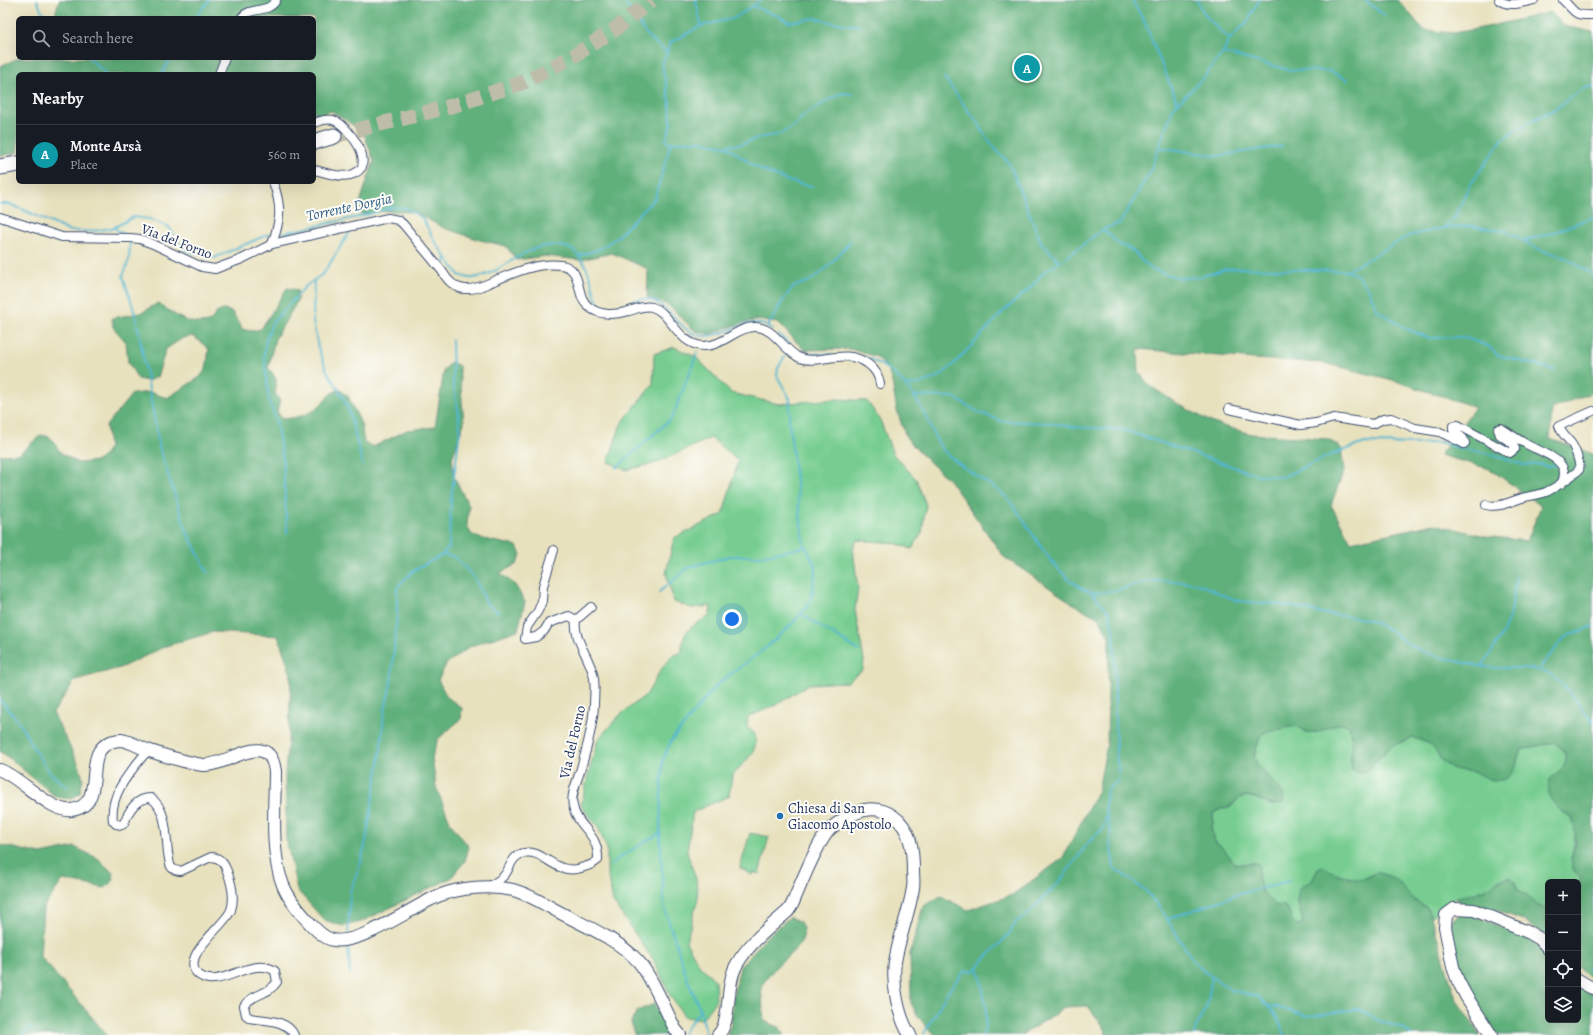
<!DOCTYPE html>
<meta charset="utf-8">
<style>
body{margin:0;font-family:Alegreya,serif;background:#20242c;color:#f1f3f6}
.controls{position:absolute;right:12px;bottom:12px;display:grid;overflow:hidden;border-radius:6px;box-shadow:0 4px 16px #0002}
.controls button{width:36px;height:36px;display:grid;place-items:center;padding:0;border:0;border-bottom:1px solid #363941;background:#171b24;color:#f1f3f6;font:20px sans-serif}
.you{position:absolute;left:732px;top:619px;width:14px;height:14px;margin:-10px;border:3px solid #fff;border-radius:50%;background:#1a73e8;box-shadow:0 0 0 6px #1a73e833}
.badge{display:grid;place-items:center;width:26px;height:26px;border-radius:50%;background:#1f6fb2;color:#fff;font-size:13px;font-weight:700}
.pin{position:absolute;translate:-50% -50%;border:2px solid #fff;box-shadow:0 1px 4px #0006}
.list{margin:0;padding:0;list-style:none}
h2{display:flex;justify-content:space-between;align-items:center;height:52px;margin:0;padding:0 16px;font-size:17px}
h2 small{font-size:13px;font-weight:400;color:#9ea1a6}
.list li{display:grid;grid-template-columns:26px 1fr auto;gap:12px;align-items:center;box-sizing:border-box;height:60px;padding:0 16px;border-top:1px solid #363941}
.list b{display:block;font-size:15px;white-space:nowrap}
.list p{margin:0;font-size:13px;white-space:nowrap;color:#9ea1a6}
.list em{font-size:13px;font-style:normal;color:#9ea1a6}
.icon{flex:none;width:22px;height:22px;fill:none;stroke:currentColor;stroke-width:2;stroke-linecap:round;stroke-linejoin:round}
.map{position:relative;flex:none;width:1593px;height:1035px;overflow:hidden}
.search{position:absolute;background:#171b24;box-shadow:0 4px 16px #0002;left:16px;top:16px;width:300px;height:44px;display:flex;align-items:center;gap:10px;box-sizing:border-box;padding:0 14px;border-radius:6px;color:#9ea1a6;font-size:15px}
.panel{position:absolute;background:#171b24;box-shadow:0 4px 16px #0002;left:16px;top:72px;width:300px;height:112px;border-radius:6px}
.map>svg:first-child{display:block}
.green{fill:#77cd91;stroke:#497e78}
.forest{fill:#61b07b;stroke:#3e706c;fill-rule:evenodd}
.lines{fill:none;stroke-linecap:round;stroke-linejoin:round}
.stream{stroke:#52b6d1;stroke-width:2}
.highway-tunnel{stroke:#bebdaa;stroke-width:15;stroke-dasharray:15 8;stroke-linecap:butt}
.street-casing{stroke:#3a4a6c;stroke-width:10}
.secondary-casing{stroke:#3a4a6c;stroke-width:14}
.highway-casing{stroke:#3a4a6c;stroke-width:17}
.street{stroke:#fff;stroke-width:8}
.secondary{stroke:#fff;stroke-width:12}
.highway{stroke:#fff;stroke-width:15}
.poi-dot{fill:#1f6fb2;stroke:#fdfcf7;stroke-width:1.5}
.labels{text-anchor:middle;stroke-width:4;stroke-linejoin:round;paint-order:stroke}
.street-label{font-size:14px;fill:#1b2f5e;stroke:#fdfcf7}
.poi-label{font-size:14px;fill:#1b2f5e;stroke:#fdfcf7;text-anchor:start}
.water-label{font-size:15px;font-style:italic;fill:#2e5e86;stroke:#fdfcf7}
</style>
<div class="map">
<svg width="1593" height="1035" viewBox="0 0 1593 1035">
<rect width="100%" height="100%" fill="#fdfcf7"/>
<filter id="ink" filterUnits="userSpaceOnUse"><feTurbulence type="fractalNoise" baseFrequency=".025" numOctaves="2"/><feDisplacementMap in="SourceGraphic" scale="8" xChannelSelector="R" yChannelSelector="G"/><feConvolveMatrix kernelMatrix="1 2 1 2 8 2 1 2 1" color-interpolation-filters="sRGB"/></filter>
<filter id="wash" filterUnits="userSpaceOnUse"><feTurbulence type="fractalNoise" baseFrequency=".012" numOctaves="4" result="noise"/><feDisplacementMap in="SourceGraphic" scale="16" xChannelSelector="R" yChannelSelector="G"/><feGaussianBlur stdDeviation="0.9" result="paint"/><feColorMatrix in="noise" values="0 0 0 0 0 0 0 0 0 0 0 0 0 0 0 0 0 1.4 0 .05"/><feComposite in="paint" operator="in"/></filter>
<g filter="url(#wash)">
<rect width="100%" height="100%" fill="#e7e1bd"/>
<g class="green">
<path d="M674,347L696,357L731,393L779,404L836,399L867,401L880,420L893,454L916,479L926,505L922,533L912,549L895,543L857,540L853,549L858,589L855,610L864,660L863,670L847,682L809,684L776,705L748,717L747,727L755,734L756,744L752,754L732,776L729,796L693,812L687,852L696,879L698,899L686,942L700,966L715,980L716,1000L702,1019L685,1017L671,997L654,961L613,902L607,872V849L598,827L581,806L588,775L598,739L620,715L647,694L660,671L672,656L682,652C681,630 693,625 710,616L711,606L692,608L674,602L666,574L674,538L723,514L738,461L711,438L656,463L626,470L608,462L621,424L653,384L654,354Z"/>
<path d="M1336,724H1345L1349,726L1353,746L1350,761L1370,768L1375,761L1393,745L1413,738C1418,739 1428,742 1432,746C1438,752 1439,760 1447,765C1457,772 1466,770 1476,773C1487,777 1497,784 1508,777C1518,770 1516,758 1521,750L1554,742C1574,758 1567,766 1549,779C1552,788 1554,800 1559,808C1564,815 1570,813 1574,823C1578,837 1571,850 1572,863C1574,879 1586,876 1578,894V882H1548V908L1538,906L1527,895L1518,890L1514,881L1500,879L1488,888L1479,892L1454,898L1431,917L1427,908L1415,901L1396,879L1377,872L1364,879L1359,880L1318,868L1312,881L1297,903L1301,912L1303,923L1298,925L1293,923L1288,910C1284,908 1279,907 1275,905C1264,898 1256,882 1259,868L1253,862L1239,865L1235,864L1223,848L1215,842L1211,828L1213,823V814C1219,808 1226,809 1233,805C1235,803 1237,799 1239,798C1249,793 1264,802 1273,806L1283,793L1257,765L1254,756L1260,737L1263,733L1294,726L1299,727L1306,732H1317Z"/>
<path d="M750,833L769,837L759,874L753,872L752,875L740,868Z"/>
</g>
<g class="forest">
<path d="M59,0H1398L1424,30L1454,33L1487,27L1551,12L1564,26L1593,32V392L1552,409L1550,439L1593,454V979L1589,977L1578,967V894C1586,876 1573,877 1571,860C1571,855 1574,851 1575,845C1576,838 1575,825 1572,818C1570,815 1565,813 1562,811C1550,803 1547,792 1549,779C1567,766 1575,757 1554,742L1521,750C1516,758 1518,770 1508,777C1497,785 1487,777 1476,773C1466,770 1457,772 1447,765C1439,760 1438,752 1432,746C1428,742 1418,739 1413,738L1393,745L1366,771L1357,773L1352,770C1349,756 1355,741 1349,726C1338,720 1328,729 1317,732C1313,732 1310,732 1306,732L1299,727L1294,726L1263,733L1260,737L1254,755L1257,765L1283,793L1284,798L1283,803C1268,811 1254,790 1240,798C1236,800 1234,804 1230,806C1224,808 1218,809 1213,814V823L1211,828L1215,842L1223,848L1235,864C1243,866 1250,861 1258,864L1259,868L1258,873L1261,890L1275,905L1285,906L1288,910L1293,923L1298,925L1303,923L1301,913L1297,903L1299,888L1312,881L1318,868L1323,866C1331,872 1353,881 1362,879C1367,878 1373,875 1377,872L1396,879L1415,901L1427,908L1431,917L1456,999L1480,1035H1106L1105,1029L1088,1006L1066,1007L1022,1035H936L928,1029L918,1016L911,1003L910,954L923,906L941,896L968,910L1012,895L1062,859L1098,790L1107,745L1109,637L1099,618L1078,607L1004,557L950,481L919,452L906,437L897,411L892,382L888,369L877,357L850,349L804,350L778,323L758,320L742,323L709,334L695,331L668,305L647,297L648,269L612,253L580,260L545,256L516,260L506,246L480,240L444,228L414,212L386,211L361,214L360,202L374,161L363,132L332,111L314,116V74H18V152L0,156V66L19,58H314V18H54ZM1138,349L1255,359L1324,363L1389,379L1475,407L1440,455L1490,469L1541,506L1527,541L1485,536L1434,524L1351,542L1331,505L1344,470L1341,448L1328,439L1251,434L1213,423L1178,404L1150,386L1139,373Z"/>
<path d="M287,288L297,290L298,300L275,339L268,368C276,376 278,381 275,393L280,401L277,411L282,419C294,418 308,416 318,407C327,399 327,393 340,390L348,396L361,424L364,442L373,447L407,430L435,427L444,370L451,362L459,366L464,423L452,458L454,477L469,506L467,525L471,534L479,538L517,546L521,555L517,564L500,573L515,585L525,602L518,630L471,646L447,663L438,680L447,697L462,708L461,719L438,739L432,757L436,787L451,824L469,847L465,861L451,878L361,922L343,926L324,920L297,890L286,839L285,771L289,732L291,674L278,636L213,632L166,646L120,668L75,680L53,713L78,763L83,778L80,793L71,799L56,797L4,754L0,752V455L19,454L41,435L50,437L61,453L78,463L97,461L105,455L109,446L106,426L132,394L150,392L167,398L200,377L206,369L209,349L193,336L183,338L166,349L157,377L147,381L138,379L128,362L126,342L113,327L112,318L141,313L158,303C176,315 189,328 211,321L216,313L225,309L233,313L242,329L251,331L261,329Z"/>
<path d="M0,845L41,854L75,847L99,859L113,873L114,880L105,888L63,880L43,908L40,956L107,1035H0Z"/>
<path d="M1510,877L1514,881L1518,890L1527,895L1538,906L1548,908V938L1525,921L1496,910L1464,905L1454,898C1465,895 1477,894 1487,888C1496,883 1499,879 1510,877Z"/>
<path d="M1461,914L1477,917L1528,938L1548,955V1020H1578V986L1593,993V1035H1496L1493,1028L1464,984L1459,973L1450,927L1453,919Z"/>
<path d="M790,917L800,922C812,941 791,952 779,964C772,970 767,979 761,986L764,1021L779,1027L785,1035H727L731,1025L733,997L740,967L766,937Z"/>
<path d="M654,1004L671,1032L674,1035H635L634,1034L631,1022L637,1011Z"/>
</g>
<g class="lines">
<g class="stream">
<path d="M37,0L41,10L49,18"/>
<path d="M623,0L648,37L667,53"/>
<path d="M696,0L701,26"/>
<path d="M1132,0L1144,21L1178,104"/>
<path d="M1197,0C1203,16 1217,28 1230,39"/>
<path d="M1365,0L1385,16"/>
<path d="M753,6L778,16L789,22L815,18L829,22L860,26"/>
<path d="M195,18L209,0"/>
<path d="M1223,53L1289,70L1330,71L1348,80"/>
<path d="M89,58L106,74"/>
<path d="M162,74L170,58"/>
<path d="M944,77L969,112L978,122L984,134L998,152L1009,163L1041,242L1060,262"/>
<path d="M670,145L666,140L671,125L670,104L662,64L671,42L701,26L735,18L761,0"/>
<path d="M726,146C753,166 778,182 812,186"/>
<path d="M1159,147L1216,156L1282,146"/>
<path d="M0,204H9L26,211L69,231H92L113,228L134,217L149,219L169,227L184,250L214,258L269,234"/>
<path d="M1444,227L1455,217L1468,188L1503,138L1533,120L1555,109L1582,89L1593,86"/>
<path d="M114,228L125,235"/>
<path d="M1103,229L1120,245L1131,249L1143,262L1152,269L1164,274L1181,278L1199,277L1226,269L1240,268L1347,271L1357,275L1369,290L1377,310L1407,329L1429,338L1463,337L1488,346L1497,355L1555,370"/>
<path d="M283,233L358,217L393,207L406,208L423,219L435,242L459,275C463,276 469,279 473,278C505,274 524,241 560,246C564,247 571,248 574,251C585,260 591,278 594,291C595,295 596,302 600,305C615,315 630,299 643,299C670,299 679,336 704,336C727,337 752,312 773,330"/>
<path d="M130,241L129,260L123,276L136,317L160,450L187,532L208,573"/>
<path d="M1523,241L1549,234L1593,217"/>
<path d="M578,256L600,249L617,237L655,198L671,142L699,141L725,146L742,144L758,138L781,134L797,124L802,117L827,101L842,93L852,94"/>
<path d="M444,267L446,258"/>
<path d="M1347,271L1408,236L1443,228L1469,226L1506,231L1542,251L1555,254L1566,258L1593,274"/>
<path d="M314,280L313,321L318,348L327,371L343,397L350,414L363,466"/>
<path d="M768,326C777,313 782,297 794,287C799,284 806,283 811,280C827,270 838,255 851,241"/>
<path d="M779,335L796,350L809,354H831"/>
<path d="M863,357C892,364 915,394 928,420C933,430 935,442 944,451C961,469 985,479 1004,495C1014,504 1021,516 1028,527C1042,549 1059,576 1083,589C1102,600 1131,584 1151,581C1163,580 1175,581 1186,582C1206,583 1221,597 1240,601C1254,603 1269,603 1284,605C1298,607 1313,612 1327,614C1342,616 1357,616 1371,621C1386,626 1398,638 1412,646C1432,657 1457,661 1479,666C1503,672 1530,662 1553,676C1570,688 1579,707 1593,722"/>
<path d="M905,386L919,384L940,376L953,365L1004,311L1030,288L1044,272L1067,257L1103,229L1120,223L1150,172L1173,108L1203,78L1223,53L1230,39L1247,22L1259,0"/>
<path d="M914,396L953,397L978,412L1001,421L1050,423L1075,427L1124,430L1258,475L1282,477L1333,454L1365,443L1420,444L1440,442L1459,448L1486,453L1524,465L1541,464L1546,466L1558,465"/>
<path d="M616,468L672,418L698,351"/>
<path d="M287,533L283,460L276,420L269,401L264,354L266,340L272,323L306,286L324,273L349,233"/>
<path d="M442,555L455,557L474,577L487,604L498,612"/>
<path d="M659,592L689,567L730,556H760L805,547"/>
<path d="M1092,593L1109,612L1114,633L1116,757C1118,766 1120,773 1118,782L1111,786L1107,791L1105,806L1111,833L1110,843L1114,868L1145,890L1160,908L1194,962L1201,969L1231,990L1259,997L1276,1015L1281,1025L1284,1035"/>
<path d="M801,614L859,651"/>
<path d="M1482,667L1502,635L1511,612L1516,576"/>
<path d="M1538,670L1565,637L1593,626"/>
<path d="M0,700L19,722L31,744L50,773L67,787"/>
<path d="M611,865L620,857L660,833"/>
<path d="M1168,919L1239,894L1289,881"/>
<path d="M348,934L350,892L360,865L366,841L379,763L384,715L391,682L397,615V589L400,584L413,571L442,555L449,547L451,499L460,430L458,409L453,383L452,340"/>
<path d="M348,947L350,973"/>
<path d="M978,966L986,1007V1023L983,1035"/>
<path d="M1588,970L1593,959"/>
<path d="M1268,1006L1277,1007L1307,1016L1358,1009L1367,1013L1379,1021L1403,1028L1411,1035"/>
<path d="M683,1033L700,1010"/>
<path d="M924,1034L947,993L964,971H973L1010,933L1015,923L1029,913L1061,880L1088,843L1104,827L1106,815"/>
<path d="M23,1035L31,1027"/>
<path d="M706,1035L705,1028L700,1010L687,978L664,906L660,833L661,792L663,760L671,741L712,690L724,679L767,647L794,622L811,601L816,568L803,541L789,421L790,399L777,376L778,368L785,356"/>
<path d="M1194,1035L1196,1027L1207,1006L1212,977"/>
</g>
</g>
</g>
<g filter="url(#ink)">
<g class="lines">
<path class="highway-tunnel" d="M334,136L455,105L524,82L575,55L614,30L652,0"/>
<g class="street-casing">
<g id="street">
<path d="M1499,0C1509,8 1523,2 1534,0"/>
<path d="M1563,0C1576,12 1573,16 1593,15"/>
<path d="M241,18C250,6 269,14 276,0"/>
<path d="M219,74L225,58"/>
<path d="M314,123C320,121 326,118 333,120C343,122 360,145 362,155C363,159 363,163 362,167C351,183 329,173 314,170"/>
<path d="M0,217L62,237L130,238L140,239L153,244L202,267L215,269L242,259L272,244L388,218L398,220L403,224L442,271C447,280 454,288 465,289C476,290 487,284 496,280C516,272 539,262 561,265C584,268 574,296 589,307C599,316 617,315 629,311C637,309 644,305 652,307C671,312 677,345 704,346C723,346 737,327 754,327C773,326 783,349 798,357C816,367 844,346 868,364C875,369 879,376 880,384"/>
<path d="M272,244C281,219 282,207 273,182"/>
<path d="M1229,409L1301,425L1316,423L1334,418L1373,424L1383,419L1391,418L1415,428L1440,432L1464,444L1465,443L1463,438L1453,430V426L1458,425L1510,453L1515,449L1513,444L1500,435L1498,429L1501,428C1510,434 1519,440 1528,445C1543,453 1574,461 1561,484"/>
<path d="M1486,505C1499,508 1509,502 1522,498C1529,496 1538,495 1546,492C1558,487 1569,478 1579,470C1581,465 1575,448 1571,443C1567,438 1561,433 1559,426L1593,411"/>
<path d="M554,550L543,586L542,601L538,611L527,627L525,639L536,637L544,631L549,623L569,616L576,620"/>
<path d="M148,750C132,770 109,793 113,821L116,824L122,825L124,823C129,810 136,798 151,798C167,809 166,836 168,853C169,858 169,865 172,868C175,871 178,871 181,871L211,857C220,857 224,863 227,871C232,884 235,898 231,910C225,926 177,958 199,975C220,991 251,955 275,971L277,982C269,995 251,994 244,1006L246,1015L250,1018C264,1021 287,1019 294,1035"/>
<path d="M489,886C495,883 502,879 506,873C511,865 513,855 524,853C543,848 555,876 581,868C588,866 593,865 598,860C599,832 577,828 573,806C570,794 578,780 581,768C587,748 593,725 594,705C594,695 596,683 593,674C589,656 573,639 576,620L591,607"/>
</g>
</g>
<g class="secondary-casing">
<g id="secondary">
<path d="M0,770C20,777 51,813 71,810C106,806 85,760 104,746C108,742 116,740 121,740C130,741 139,747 147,750C162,755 188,763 203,765C227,767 269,727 275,771C275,805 270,853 283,885C288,898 298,910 307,920C313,927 324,938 333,940C359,946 412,907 438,896C461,887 489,885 513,890C528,894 543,903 557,911C583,925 616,938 637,960C650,973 666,1011 675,1029L680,1035"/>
<path d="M1578,980L1590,987L1593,988"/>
<path d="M718,1035C732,1022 725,983 737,964C749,943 770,927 788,911L792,905C800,886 817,842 830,829C837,823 845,818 853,814C866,808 881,807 893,816C911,828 913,850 913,870C913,876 914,882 913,888C909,913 899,937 895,962C892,984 898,1016 910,1035"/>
<path d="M1491,1035L1466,996L1458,981L1453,967L1445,927L1446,915L1454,909L1474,910L1530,933L1540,939L1548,948"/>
</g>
</g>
<g class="highway-casing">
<g id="highway">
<path d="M314,142L334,136"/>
<path d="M0,167L18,164"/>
</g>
</g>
<use href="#street" class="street"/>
<use href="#secondary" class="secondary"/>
<use href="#highway" class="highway"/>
</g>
</g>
<circle class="poi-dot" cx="780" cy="816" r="4"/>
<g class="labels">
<g class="street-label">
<text transform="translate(177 241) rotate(21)" y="5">Via del Forno</text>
<text transform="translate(572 742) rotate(-77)" y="5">Via del Forno</text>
</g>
<g class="poi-label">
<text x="788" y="813">Chiesa di San<tspan x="788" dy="16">Giacomo Apostolo</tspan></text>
</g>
<g class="water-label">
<text transform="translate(349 207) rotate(-12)" y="5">Torrente Dorgia</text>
</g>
</g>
</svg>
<div class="controls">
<button>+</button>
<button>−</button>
<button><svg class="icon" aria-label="locate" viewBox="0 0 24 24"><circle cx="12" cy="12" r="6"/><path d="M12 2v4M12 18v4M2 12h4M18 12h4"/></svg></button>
<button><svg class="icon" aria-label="layers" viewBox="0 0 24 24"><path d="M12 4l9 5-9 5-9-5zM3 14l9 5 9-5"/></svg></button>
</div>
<div class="you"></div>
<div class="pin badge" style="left:1027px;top:68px;background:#0f9aa8">A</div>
<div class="search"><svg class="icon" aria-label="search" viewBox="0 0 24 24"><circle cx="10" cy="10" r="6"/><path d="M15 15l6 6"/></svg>Search here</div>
<section class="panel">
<h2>Nearby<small></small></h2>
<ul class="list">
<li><span class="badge" style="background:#0f9aa8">A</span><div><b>Monte Arsà</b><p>Place</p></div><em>560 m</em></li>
</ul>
</section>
</div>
